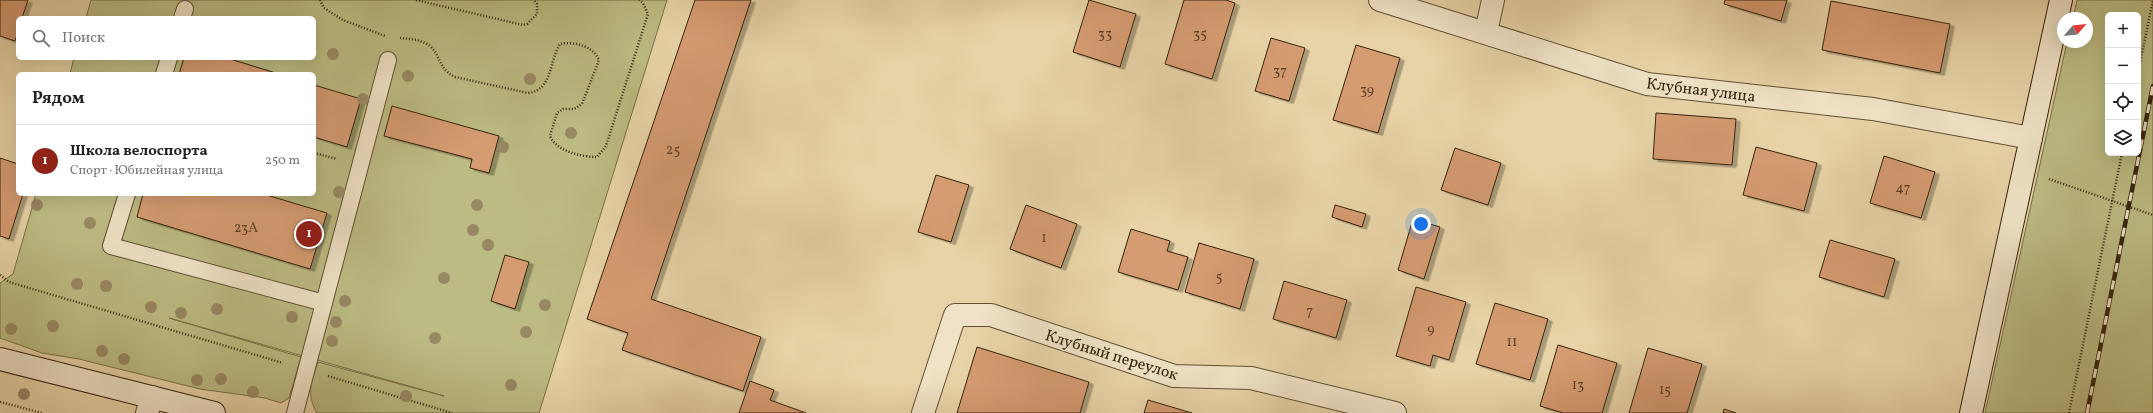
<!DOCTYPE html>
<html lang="ru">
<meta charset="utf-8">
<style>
body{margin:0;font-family:Vollkorn,serif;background:#f2f2f2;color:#222}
.controls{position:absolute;right:12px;top:12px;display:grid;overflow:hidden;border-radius:6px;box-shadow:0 4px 16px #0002}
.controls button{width:36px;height:36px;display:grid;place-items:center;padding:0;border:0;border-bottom:1px solid #e0e0e0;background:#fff;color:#222;font:20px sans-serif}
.compass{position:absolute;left:2057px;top:12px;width:36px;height:36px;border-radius:50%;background:#fff;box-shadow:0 4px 16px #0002;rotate:62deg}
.you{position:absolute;left:1421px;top:224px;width:14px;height:14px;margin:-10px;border:3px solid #fff;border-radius:50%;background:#1a73e8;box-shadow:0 0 0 6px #1a73e833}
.badge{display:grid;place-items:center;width:26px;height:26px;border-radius:50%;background:#8f2418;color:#fff;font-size:13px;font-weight:700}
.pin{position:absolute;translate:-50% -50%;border:2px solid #fff;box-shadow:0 1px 4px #0006}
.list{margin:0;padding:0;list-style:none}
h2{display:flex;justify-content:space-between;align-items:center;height:52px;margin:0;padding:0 16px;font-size:17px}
h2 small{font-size:13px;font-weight:400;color:#767676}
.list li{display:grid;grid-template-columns:26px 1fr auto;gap:12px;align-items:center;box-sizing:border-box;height:72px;padding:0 16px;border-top:1px solid #e0e0e0}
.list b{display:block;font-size:15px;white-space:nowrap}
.list p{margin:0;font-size:13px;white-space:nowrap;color:#767676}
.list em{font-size:13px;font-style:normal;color:#767676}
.icon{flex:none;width:22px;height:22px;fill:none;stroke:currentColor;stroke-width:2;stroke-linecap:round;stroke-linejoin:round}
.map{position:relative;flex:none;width:2153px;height:413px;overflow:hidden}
.search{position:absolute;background:#fff;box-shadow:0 4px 16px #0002;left:16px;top:16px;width:300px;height:44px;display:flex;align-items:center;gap:10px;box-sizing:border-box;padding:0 14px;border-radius:6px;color:#767676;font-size:15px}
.panel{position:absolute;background:#fff;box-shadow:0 4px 16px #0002;left:16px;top:72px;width:300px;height:124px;border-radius:6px}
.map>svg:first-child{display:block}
.green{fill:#bcbb83;stroke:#787048;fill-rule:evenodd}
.building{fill:#d59b71;stroke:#35240e;filter:url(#shadow)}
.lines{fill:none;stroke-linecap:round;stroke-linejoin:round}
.lane-casing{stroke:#625034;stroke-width:18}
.street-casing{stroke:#625034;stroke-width:24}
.secondary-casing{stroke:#35240e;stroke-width:24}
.path{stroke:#35240e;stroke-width:2.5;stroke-dasharray:1 2;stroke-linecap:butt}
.lane{stroke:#efe2c6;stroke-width:16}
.street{stroke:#efe2c6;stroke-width:22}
.secondary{stroke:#efe2c6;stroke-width:22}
.rail-casing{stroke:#35240e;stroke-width:4.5}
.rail{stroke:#efe2c6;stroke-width:3;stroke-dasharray:9;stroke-linecap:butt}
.tree{fill:#988863}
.labels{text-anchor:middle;stroke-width:3;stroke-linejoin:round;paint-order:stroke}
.number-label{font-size:14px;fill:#5d4227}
.street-label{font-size:16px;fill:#35240e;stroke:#efe2c6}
</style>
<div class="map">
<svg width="2153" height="413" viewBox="0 0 2153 413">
<defs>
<filter id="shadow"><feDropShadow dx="4.5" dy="2.5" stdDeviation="0" flood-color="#0004"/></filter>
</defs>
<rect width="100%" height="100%" fill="#e7d3a7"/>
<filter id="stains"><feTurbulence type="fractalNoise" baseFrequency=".005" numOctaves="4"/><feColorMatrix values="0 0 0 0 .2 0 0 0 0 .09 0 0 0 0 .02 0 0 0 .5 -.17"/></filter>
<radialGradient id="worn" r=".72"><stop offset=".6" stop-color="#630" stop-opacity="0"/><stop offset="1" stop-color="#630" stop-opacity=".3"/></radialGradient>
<g class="green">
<path d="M91,0H667L539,413H317C306,394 311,382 318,362L444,396L169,318L301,357L289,398L281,403L265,398L200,389L79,359L42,353L0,338V283L13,274L36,194H314V74H70L74,58H314V18H86Z"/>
<path d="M2077,0H2153V413H1985L2067,42H2087V18H2073ZM2108,15H2138V153H2108Z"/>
</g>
<g class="building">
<path d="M0,0H28L22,18H18V32L15,41L0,36Z"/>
<path d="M695,0H751L651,299L761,337L743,391L622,350L628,333L587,319Z"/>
<path d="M1089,0L1136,14L1120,67L1073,52Z"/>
<path d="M1184,0H1226L1235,3L1212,79L1165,64Z"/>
<path d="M1725,0H1787L1781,21L1724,4Z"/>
<path d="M1831,1L1950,24L1940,73L1822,50Z"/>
<path d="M1271,38L1305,48L1289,101L1255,91Z"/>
<path d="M1356,45L1400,58L1378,133L1333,120Z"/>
<path d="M184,58H227L279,74H179Z"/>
<path d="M314,85L361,99L347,147L314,137Z"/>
<path d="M392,106L499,136L489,173L470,168L472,159L384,136Z"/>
<path d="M1656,113L1736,119L1732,165L1653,159Z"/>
<path d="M1756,147L1817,163L1804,211L1743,195Z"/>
<path d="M1455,148L1501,163L1488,205L1441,190Z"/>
<path d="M1884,156L1935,172L1921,218L1870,203Z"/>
<path d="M0,158L18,164V194H23L9,239L0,236Z"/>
<path d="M936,175L969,185L951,242L918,232Z"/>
<path d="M143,194H263L327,213L310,269L137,217Z"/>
<path d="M1026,205L1077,224L1061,268L1010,249Z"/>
<path d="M1335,205L1366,214L1362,227L1332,217Z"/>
<path d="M1413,219L1440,227L1424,279L1398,270Z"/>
<path d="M1131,229L1170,241L1167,251L1188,257L1178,290L1118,272Z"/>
<path d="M1830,240L1895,259L1884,297L1819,277Z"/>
<path d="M1199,243L1254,259L1240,309L1185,292Z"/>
<path d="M505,255L529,262L515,309L491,301Z"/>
<path d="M1284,281L1347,300L1336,338L1273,319Z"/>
<path d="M1416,287L1466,302L1449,360L1433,355L1430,366L1396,356Z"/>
<path d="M1495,303L1548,319L1530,380L1476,364Z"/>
<path d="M1558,345L1617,363L1602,413H1563L1540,406Z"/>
<path d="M977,347L1089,382L1080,413H957Z"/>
<path d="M1648,348L1702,364L1687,413H1629Z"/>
<path d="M750,381L774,390L770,400L806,413H739Z"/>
<path d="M1148,400L1192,413H1144Z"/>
<path d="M1724,409L1736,413H1723Z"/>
</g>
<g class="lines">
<g class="lane-casing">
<g id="lane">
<path d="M182,18L185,9"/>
<path d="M164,74L169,58"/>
<path d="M127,194L111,246L324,303"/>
<path d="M295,413L388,60"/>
</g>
</g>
<g class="street-casing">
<g id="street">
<path d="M1380,0L1647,84L1873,109L2031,138"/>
<path d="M1486,32L1493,0"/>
<path d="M147,413L152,397"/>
<path d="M923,413L955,315H991L1174,376L1251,378L1395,413"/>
</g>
</g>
<g class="secondary-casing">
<g id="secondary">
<path d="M0,359L214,413"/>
<path d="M1971,413L2061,0"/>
</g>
</g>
<g class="path">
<path d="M320,0L324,8L343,20L385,36"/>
<path d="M416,0L523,25L527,24L537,14V4L534,0"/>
<path d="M400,38C408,39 417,39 425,43C442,51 435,67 455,77L528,93C553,90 549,61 560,44C574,41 593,46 599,60L582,104L574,109H563L557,113L550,136C556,151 581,157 597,157L606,146L648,14L643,3L639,0"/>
<path d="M2138,73L2153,0"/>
<path d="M314,153L337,159"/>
<path d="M2049,179L2153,215"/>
<path d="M0,275L9,282L283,363"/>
<path d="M328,376L452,413"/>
<path d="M0,402L42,413"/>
<path d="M2069,413L2122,153"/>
</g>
<use href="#lane" class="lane"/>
<use href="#street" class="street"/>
<use href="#secondary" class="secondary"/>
<g class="rail-casing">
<path id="rail" d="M2087,413L2153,86"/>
</g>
<use href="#rail" class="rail"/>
</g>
<g class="tree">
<circle cx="333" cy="54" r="6"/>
<circle cx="408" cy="76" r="6"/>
<circle cx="530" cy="79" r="6"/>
<circle cx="363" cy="99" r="6"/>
<circle cx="571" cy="133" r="6"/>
<circle cx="503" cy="147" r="6"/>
<circle cx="339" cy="192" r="6"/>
<circle cx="37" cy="205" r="6"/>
<circle cx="477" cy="205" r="6"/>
<circle cx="90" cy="223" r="6"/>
<circle cx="473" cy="230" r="6"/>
<circle cx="488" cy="245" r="6"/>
<circle cx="444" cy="278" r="6"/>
<circle cx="77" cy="284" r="6"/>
<circle cx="106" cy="286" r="6"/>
<circle cx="345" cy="301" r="6"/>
<circle cx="545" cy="305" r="6"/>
<circle cx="151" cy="307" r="6"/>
<circle cx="217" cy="309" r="6"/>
<circle cx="181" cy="313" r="6"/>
<circle cx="292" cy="317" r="6"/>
<circle cx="336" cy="322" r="6"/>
<circle cx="53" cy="326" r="6"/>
<circle cx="11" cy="329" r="6"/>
<circle cx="526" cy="332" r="6"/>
<circle cx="435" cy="338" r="6"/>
<circle cx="332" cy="341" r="6"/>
<circle cx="102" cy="351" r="6"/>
<circle cx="124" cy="359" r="6"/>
<circle cx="221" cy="379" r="6"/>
<circle cx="197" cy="380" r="6"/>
<circle cx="511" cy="385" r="6"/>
<circle cx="253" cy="392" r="6"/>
<circle cx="24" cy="394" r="6"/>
<circle cx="406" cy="396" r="6"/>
</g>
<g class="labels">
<g class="number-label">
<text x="1105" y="38">33</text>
<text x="1200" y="38">35</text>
<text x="1280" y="75">37</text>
<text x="1367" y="94">39</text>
<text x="673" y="154">25</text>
<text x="1903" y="192">47</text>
<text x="246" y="232">23А</text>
<text x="1044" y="242">1</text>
<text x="1219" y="281">5</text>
<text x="1310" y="315">7</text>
<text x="1431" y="333">9</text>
<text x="1512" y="346">11</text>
<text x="1578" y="389">13</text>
<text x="1665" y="394">15</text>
</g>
<g class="street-label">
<text transform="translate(1701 89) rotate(7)" y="6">Клубная улица</text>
<text transform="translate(1112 354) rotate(17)" y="6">Клубный переулок</text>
</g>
</g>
<rect width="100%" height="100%" filter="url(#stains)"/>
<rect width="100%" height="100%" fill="url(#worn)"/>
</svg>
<div class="controls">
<button>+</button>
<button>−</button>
<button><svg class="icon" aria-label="locate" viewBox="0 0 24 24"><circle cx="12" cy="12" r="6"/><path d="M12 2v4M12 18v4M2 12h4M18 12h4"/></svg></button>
<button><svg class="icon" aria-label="layers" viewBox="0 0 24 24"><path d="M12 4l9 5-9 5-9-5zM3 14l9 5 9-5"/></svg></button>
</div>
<svg class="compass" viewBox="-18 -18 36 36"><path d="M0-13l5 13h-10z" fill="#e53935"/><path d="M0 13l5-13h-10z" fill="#767676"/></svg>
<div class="you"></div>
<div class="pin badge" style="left:309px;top:234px">1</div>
<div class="search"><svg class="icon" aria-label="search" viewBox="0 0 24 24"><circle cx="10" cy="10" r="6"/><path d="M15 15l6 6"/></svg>Поиск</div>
<section class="panel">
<h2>Рядом<small></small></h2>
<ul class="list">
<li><span class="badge">1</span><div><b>Школа велоспорта</b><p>Спорт · Юбилейная улица</p></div><em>250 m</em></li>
</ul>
</section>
</div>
